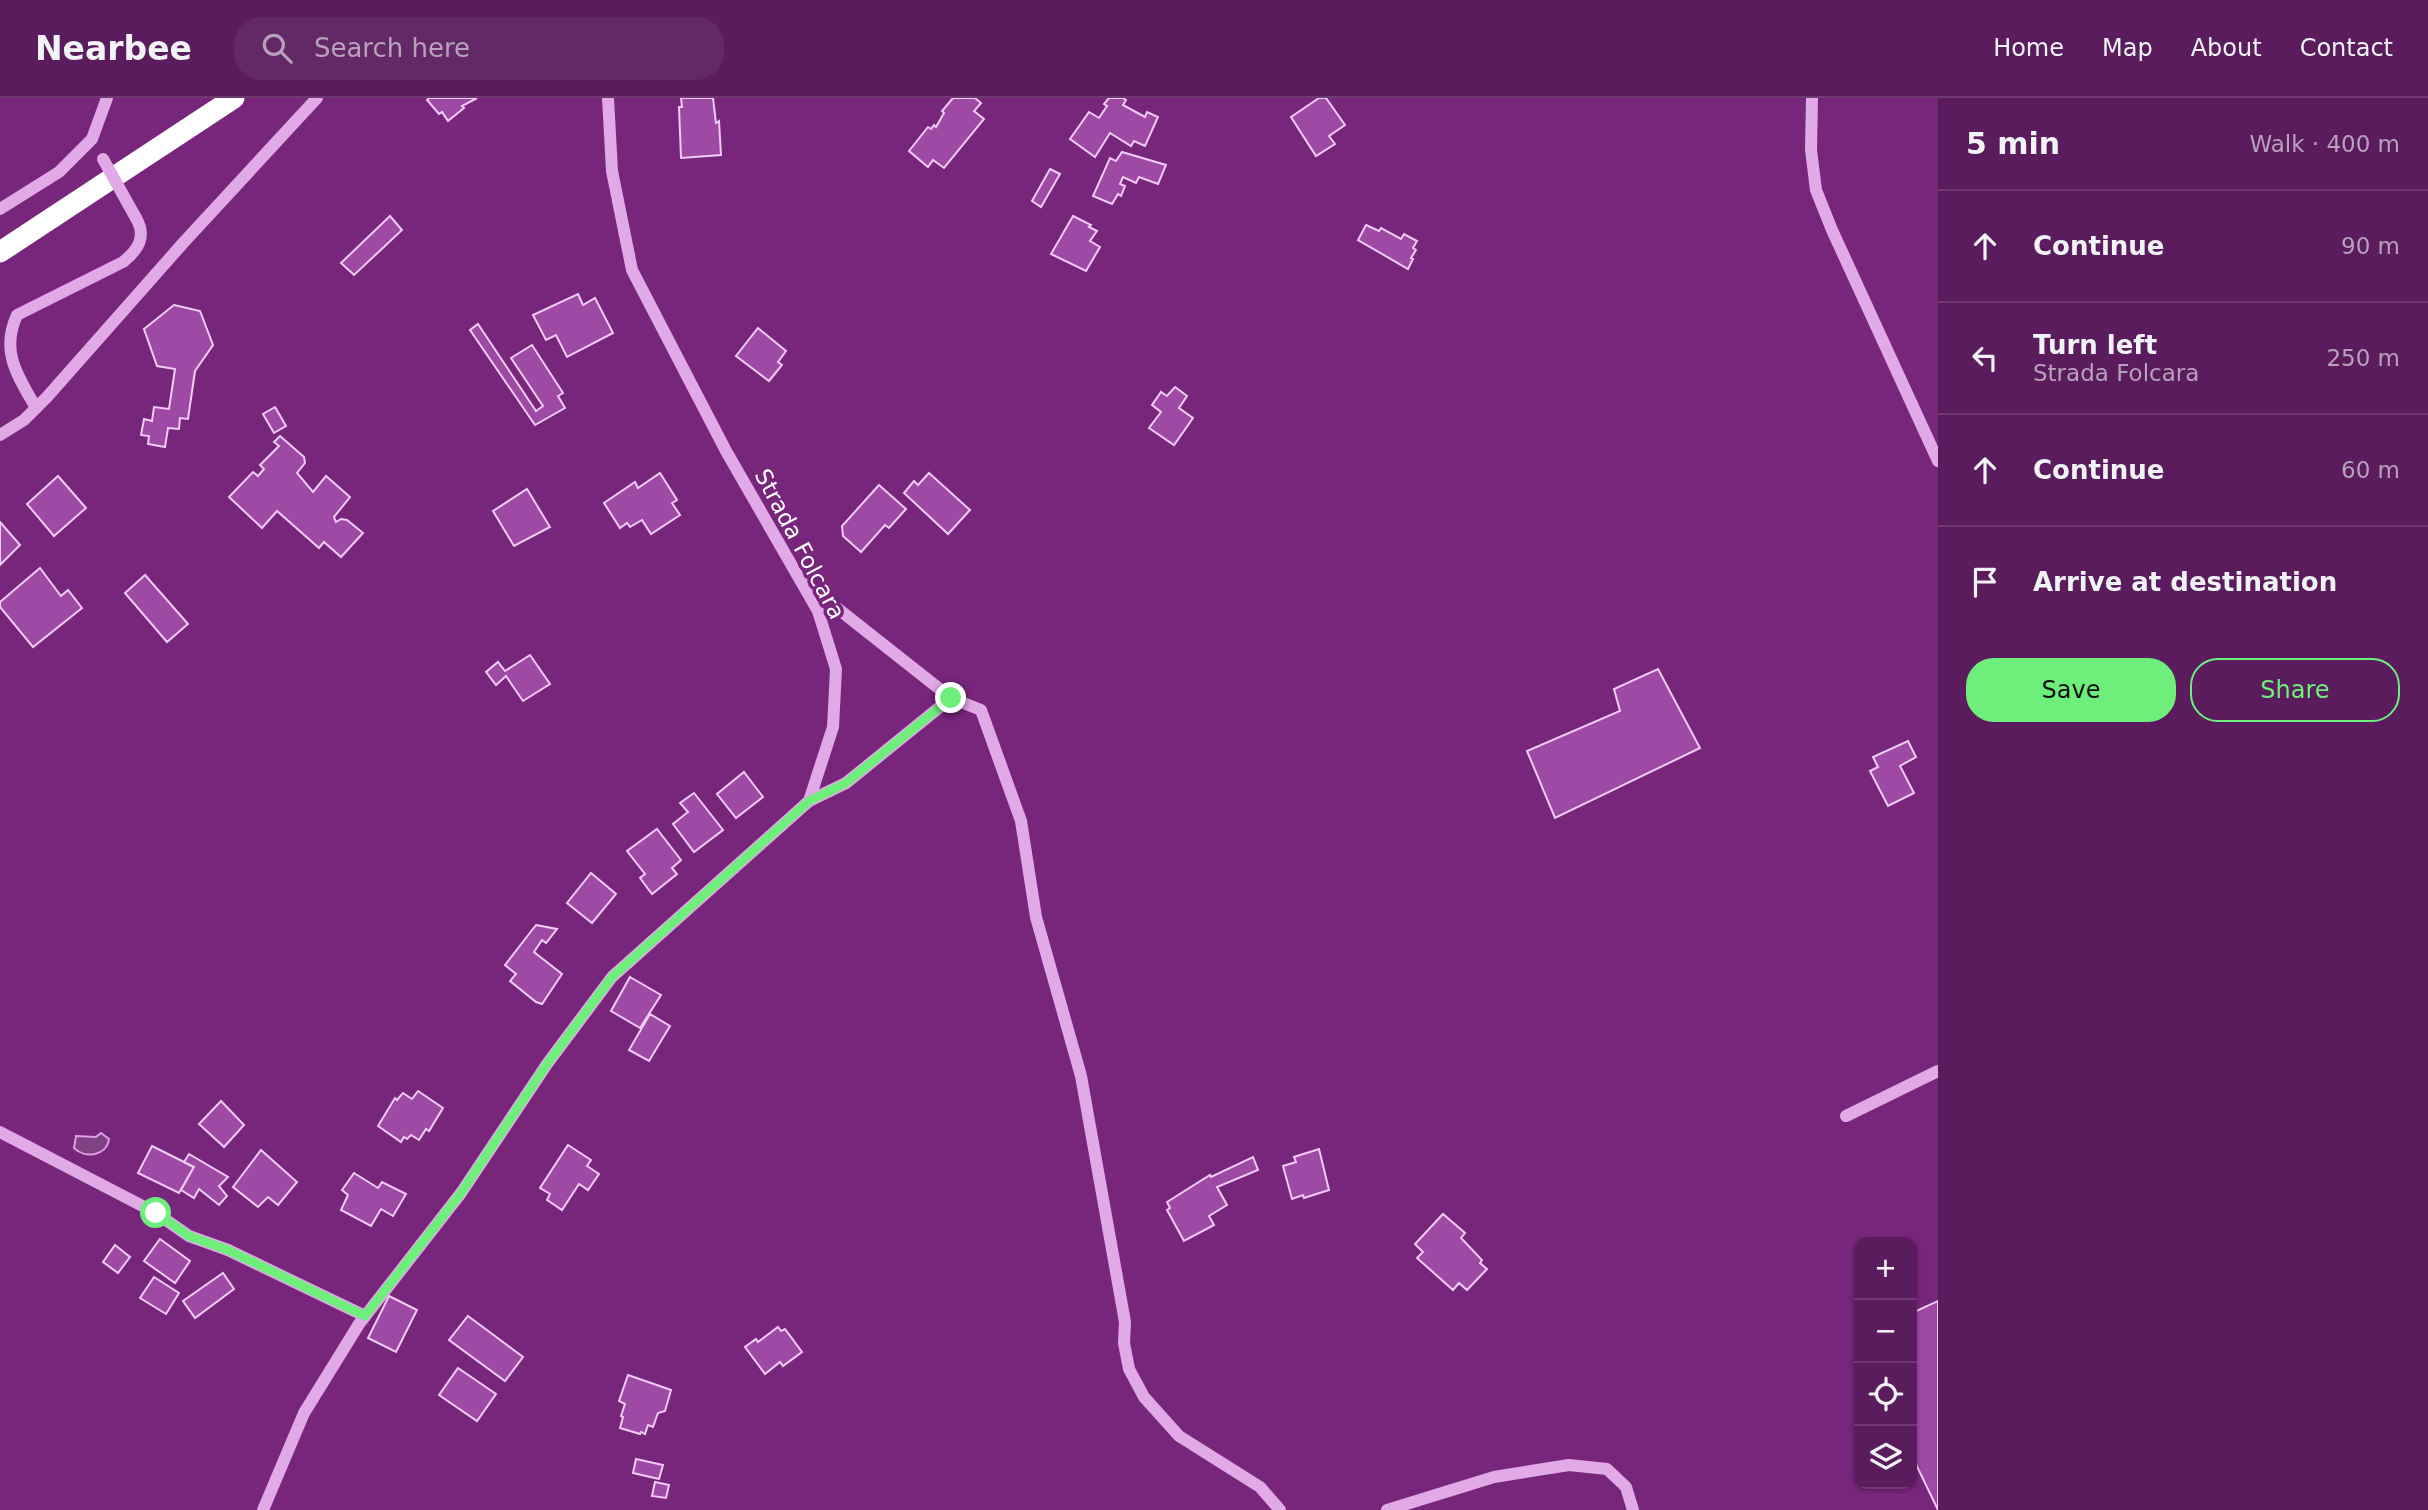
<!DOCTYPE html>
<meta charset="utf-8">
<style>
body{margin:0;font-family:"DejaVu Sans",sans-serif;background:#632966;color:#f1f3f6}
.controls{position:absolute;right:21px;bottom:21px;display:grid;overflow:hidden;border-radius:14px;box-shadow:0 2px 5px #0004}
.controls button{width:63px;height:63px;display:grid;place-items:center;padding:0;border:0;border-bottom:2px solid #6f3a72;background:#5a1c5d;color:#f1f3f6;font:35px sans-serif}
.stop{position:absolute;width:21px;height:21px;margin:-16px;border:5px solid #6eee7b;border-radius:50%;background:#fff}
.stop.end{background:#6eee7b;border-color:#fff;box-shadow:0 2px 7px #0008}
.list{margin:0;padding:0;list-style:none}
h2{display:flex;justify-content:space-between;align-items:center;height:91px;margin:0;padding:0 28px;font-size:30px}
h2 small{font-size:23px;font-weight:400;color:#b8a1bc}
.list li{display:grid;grid-template-columns:46px 1fr auto;gap:21px;align-items:center;box-sizing:border-box;height:112px;padding:0 28px;border-top:2px solid #6f3a72}
.list b{display:block;font-size:26px;white-space:nowrap}
.list p{margin:0;font-size:23px;white-space:nowrap;color:#b8a1bc}
.list em{font-size:23px;font-style:normal;color:#b8a1bc}
.actions{display:flex;gap:14px;padding:21px 28px}
.actions a{flex:1;padding:16px 0;border:2px solid #6eee7b;border-radius:28px;text-align:center;font-size:24px;color:#6eee7b}
.actions .main{background:#6eee7b;color:#111}
.icon{flex:none;width:38px;height:38px;fill:none;stroke:currentColor;stroke-width:2;stroke-linecap:round;stroke-linejoin:round}
.map{position:relative;flex:none;width:1938px;height:1412px;overflow:hidden}
header{display:flex;align-items:center;gap:42px;box-sizing:border-box;height:98px;padding:0 35px;background:#5a1c5d;border-bottom:2px solid #6f3a72}
header strong{font-size:33px}
nav{display:flex;gap:38px;margin-inline-start:auto;font-size:24px}
.search{width:490px;height:63px;background:#632966;display:flex;align-items:center;gap:18px;box-sizing:border-box;padding:0 24px;border-radius:28px;color:#b8a1bc;font-size:26px}
main{display:flex}
aside{flex:1;background:#5a1c5d}
.map>svg:first-child{display:block}
.water{fill:#7f4282;stroke:#e09ee6;stroke-width:2}
.building{fill:#9e49a3;stroke:#f1ccf4;stroke-width:2}
.lines{fill:none;stroke-linecap:round;stroke-linejoin:round}
.minor{stroke:#e1a9e5;stroke-width:12}
.highway{stroke:#fff;stroke-width:21}
.minor-bridge{stroke:#e1a9e5;stroke-width:12}
.route{stroke:#6eee7b;stroke-width:9}
.labels{text-anchor:middle;stroke-width:7;stroke-linejoin:round;paint-order:stroke}
.street-label{font-size:23px;fill:#fff;stroke:#78257c}
</style>
<header>
<strong>Nearbee</strong>
<div class="search"><svg class="icon" aria-label="search" viewBox="0 0 24 24"><circle cx="10" cy="10" r="6"/><path d="M15 15l6 6"/></svg>Search here</div>
<nav><a>Home</a><a>Map</a><a>About</a><a>Contact</a></nav>
</header>
<main>
<div class="map">
<svg width="1938" height="1412" viewBox="0 0 1938 1412">
<rect width="100%" height="100%" fill="#78257c"/>
<path class="water" d="M101,1035L109,1041C107,1058 85,1061 74,1050L76,1038L96,1039Z"/>
<g class="building">
<path d="M429,0H477L462,8L464,10L448,23L442,14L439,16L427,2Z"/>
<path d="M681,0H713L716,25L719,23L721,57L681,60L679,9H682Z"/>
<path d="M953,0H975L981,5L974,13L984,21L944,70L933,62L928,69L909,53L928,29L931,31L934,27L936,29L944,15L942,13Z"/>
<path d="M1109,0H1123L1126,2L1123,7L1145,19L1147,14L1158,19L1145,48L1134,43L1131,48L1110,35L1095,59L1070,41L1089,14L1099,20L1107,8L1104,6Z"/>
<path d="M1319,0H1326L1345,27L1329,38L1335,46L1316,58L1291,19Z"/>
<path d="M1122,54L1166,67L1158,86L1139,79L1136,85L1123,79L1120,86L1125,88L1121,98L1118,96L1112,106L1093,98L1110,60L1116,63Z"/>
<path d="M1050,71L1060,76L1041,109L1032,103Z"/>
<path d="M390,118L402,132L354,177L341,165Z"/>
<path d="M1073,118L1091,127L1089,129L1097,133L1090,143L1100,149L1086,173L1051,156Z"/>
<path d="M1366,127L1379,133L1381,130L1401,141L1404,136L1417,143L1413,150L1416,152L1411,160L1413,161L1408,171L1358,142Z"/>
<path d="M578,196L583,207L595,200L613,235L567,259L556,237L546,242L533,217Z"/>
<path d="M174,207L200,213L213,247L195,273L188,321L180,320L179,331L168,330L165,349L148,346L149,338L141,337L144,321L152,323L154,309L169,311L175,271L157,268L144,231Z"/>
<path d="M478,226L536,313L543,308L511,260L532,247L563,295L558,298L565,310L535,327L470,232Z"/>
<path d="M758,230L786,253L778,264L782,267L769,283L736,258Z"/>
<path d="M1175,289L1187,298L1179,310L1193,320L1174,347L1149,330L1161,314L1152,307L1161,294L1167,298Z"/>
<path d="M275,309L286,328L274,335L263,316Z"/>
<path d="M280,338L304,359L305,365L297,375L313,394L326,378L350,399L334,419L336,424L341,421L347,422L363,435L341,459L324,444L319,450L277,413L262,430L229,399L253,374L258,378L264,371L260,367L279,348L274,344Z"/>
<path d="M660,375L677,402L672,405L680,417L651,436L642,422L630,429L627,425L620,430L604,405L635,384L638,390Z"/>
<path d="M929,375L970,412L948,436L904,395L914,383L918,387Z"/>
<path d="M58,378L86,410L54,438L27,406Z"/>
<path d="M879,387L906,411L889,430L885,427L861,454L843,438L842,428Z"/>
<path d="M527,391L550,429L514,448L493,413Z"/>
<path d="M0,424L20,447L0,467Z"/>
<path d="M40,470L61,498L68,492L82,510L33,549L0,509V504Z"/>
<path d="M145,477L188,526L167,544L125,495Z"/>
<path d="M530,557L550,586L523,603L506,578L496,587L486,574L498,564L505,573Z"/>
<path d="M1658,571L1700,650L1555,720L1527,653L1620,613L1614,591Z"/>
<path d="M1908,643L1916,659L1900,668L1914,695L1888,708L1870,673L1878,669L1873,659Z"/>
<path d="M744,674L763,699L736,720L717,696Z"/>
<path d="M694,695L723,732L694,754L673,726L688,714L680,705Z"/>
<path d="M657,731L681,762L672,770L677,776L652,796L640,780L645,776L627,753Z"/>
<path d="M591,775L616,796L592,825L567,805Z"/>
<path d="M536,827L557,831L546,845L542,842L534,854L562,876L542,906L536,904L510,883L516,876L505,867Z"/>
<path d="M630,879L661,897L640,930L611,913Z"/>
<path d="M650,916L670,928L649,963L629,952Z"/>
<path d="M418,993L443,1010L429,1033L426,1031L419,1042L411,1037L407,1041L404,1039L401,1044L378,1028L395,1000L397,1002L403,995L412,1001Z"/>
<path d="M221,1003L244,1027L224,1049L199,1026Z"/>
<path d="M568,1047L591,1062L587,1068L599,1076L588,1092L579,1086L562,1112L547,1102L550,1096L540,1090Z"/>
<path d="M152,1048L194,1069L179,1095L138,1075Z"/>
<path d="M1319,1051L1329,1092L1304,1100L1303,1097L1292,1101L1283,1068L1296,1064L1294,1059Z"/>
<path d="M261,1052L297,1084L278,1107L268,1099L258,1109L233,1089Z"/>
<path d="M189,1056L228,1079L219,1088L227,1098L219,1107L199,1091L194,1100L181,1092L194,1069L184,1064Z"/>
<path d="M1253,1059L1258,1072L1217,1089L1227,1107L1209,1118L1214,1127L1184,1143L1167,1112L1170,1110L1167,1104L1210,1077L1211,1079Z"/>
<path d="M354,1075L378,1090L382,1084L406,1096L393,1118L381,1111L371,1128L341,1112L348,1097L342,1092Z"/>
<path d="M1443,1116L1465,1135L1461,1140L1482,1162L1480,1165L1487,1171L1467,1192L1459,1185L1453,1192L1417,1160L1423,1154L1415,1146Z"/>
<path d="M160,1141L190,1163L175,1185L144,1163Z"/>
<path d="M115,1147L130,1159L118,1175L103,1164Z"/>
<path d="M223,1175L234,1191L195,1220L183,1203Z"/>
<path d="M154,1179L179,1195L166,1216L140,1200Z"/>
<path d="M389,1198L417,1212L396,1254L368,1240Z"/>
<path d="M1938,1203V1412L1912,1358V1215Z"/>
<path d="M468,1218L523,1259L505,1283L449,1242Z"/>
<path d="M778,1229L781,1233L785,1231L802,1254L783,1268L780,1264L765,1276L745,1249L756,1241L758,1244Z"/>
<path d="M458,1270L496,1296L477,1323L439,1297Z"/>
<path d="M628,1277L671,1292L665,1313L658,1315L653,1329L648,1327L645,1336L641,1334L640,1336L620,1330L623,1319L621,1318L625,1306L619,1303Z"/>
<path d="M636,1361L663,1367L659,1381L633,1375Z"/>
<path d="M655,1384L669,1387L666,1400L652,1398Z"/>
</g>
<g class="lines">
<g class="minor">
<path d="M1812,0L1811,52L1816,92L1832,132L1938,363"/>
<path d="M0,111L59,74L92,41L107,0"/>
<path d="M36,310C18,278 0,254 17,217L123,164C138,152 147,139 136,120"/>
<path d="M0,337L24,322L47,299L184,144L317,0"/>
<path d="M804,484L951,600L981,612L1021,723L1036,819L1081,978L1125,1224L1124,1245L1129,1271L1144,1299L1179,1338L1260,1389L1280,1412"/>
<path d="M809,703L846,685L951,600"/>
<path d="M1846,1018L1938,973"/>
<path d="M0,1034L156,1115L189,1138L228,1152L365,1218"/>
<path d="M263,1412L304,1315L359,1226L461,1095L547,966L612,879L809,703L833,629L836,571L818,513L726,353L632,172L612,73L608,0"/>
<path d="M1387,1412L1494,1379L1569,1367L1607,1371L1626,1389L1633,1412"/>
</g>
<path class="highway" d="M0,154L234,0"/>
<path class="minor-bridge" d="M103,61L136,120"/>
</g>
<g class="lines">
<path class="route" d="M156,1115L189,1138L228,1152L365,1218L461,1095L547,966L612,879L809,703L846,685L951,600"/>
</g>
<g class="labels">
<g class="street-label">
<text transform="translate(800 446) rotate(62)" y="8">Strada Folcara</text>
</g>
</g>
</svg>
<div class="controls">
<button>+</button>
<button>−</button>
<button><svg class="icon" aria-label="locate" viewBox="0 0 24 24"><circle cx="12" cy="12" r="6"/><path d="M12 2v4M12 18v4M2 12h4M18 12h4"/></svg></button>
<button><svg class="icon" aria-label="layers" viewBox="0 0 24 24"><path d="M12 4l9 5-9 5-9-5zM3 14l9 5 9-5"/></svg></button>
</div>
<div class="stop" style="left:156px;top:1115px"></div>
<div class="stop end" style="left:951px;top:600px"></div>
</div>
<aside>
<h2>5 min<small>Walk · 400 m</small></h2>
<ul class="list">
<li><svg class="icon" aria-label="ahead" viewBox="0 0 24 24"><path d="M12 20V5M6 11l6-6 6 6"/></svg><div><b>Continue</b></div><em>90 m</em></li>
<li><svg class="icon" aria-label="left" viewBox="0 0 24 24"><path d="M17 20v-9H6M10 6l-5 5 5 5"/></svg><div><b>Turn left</b><p>Strada Folcara</p></div><em>250 m</em></li>
<li><svg class="icon" aria-label="ahead" viewBox="0 0 24 24"><path d="M12 20V5M6 11l6-6 6 6"/></svg><div><b>Continue</b></div><em>60 m</em></li>
<li><svg class="icon" aria-label="arrive" viewBox="0 0 24 24"><path d="M6 21V4h12l-3 4 3 4H6"/></svg><div><b>Arrive at destination</b></div></li>
</ul>
<div class="actions"><a class="main">Save</a><a>Share</a></div>
</aside>
</main>
